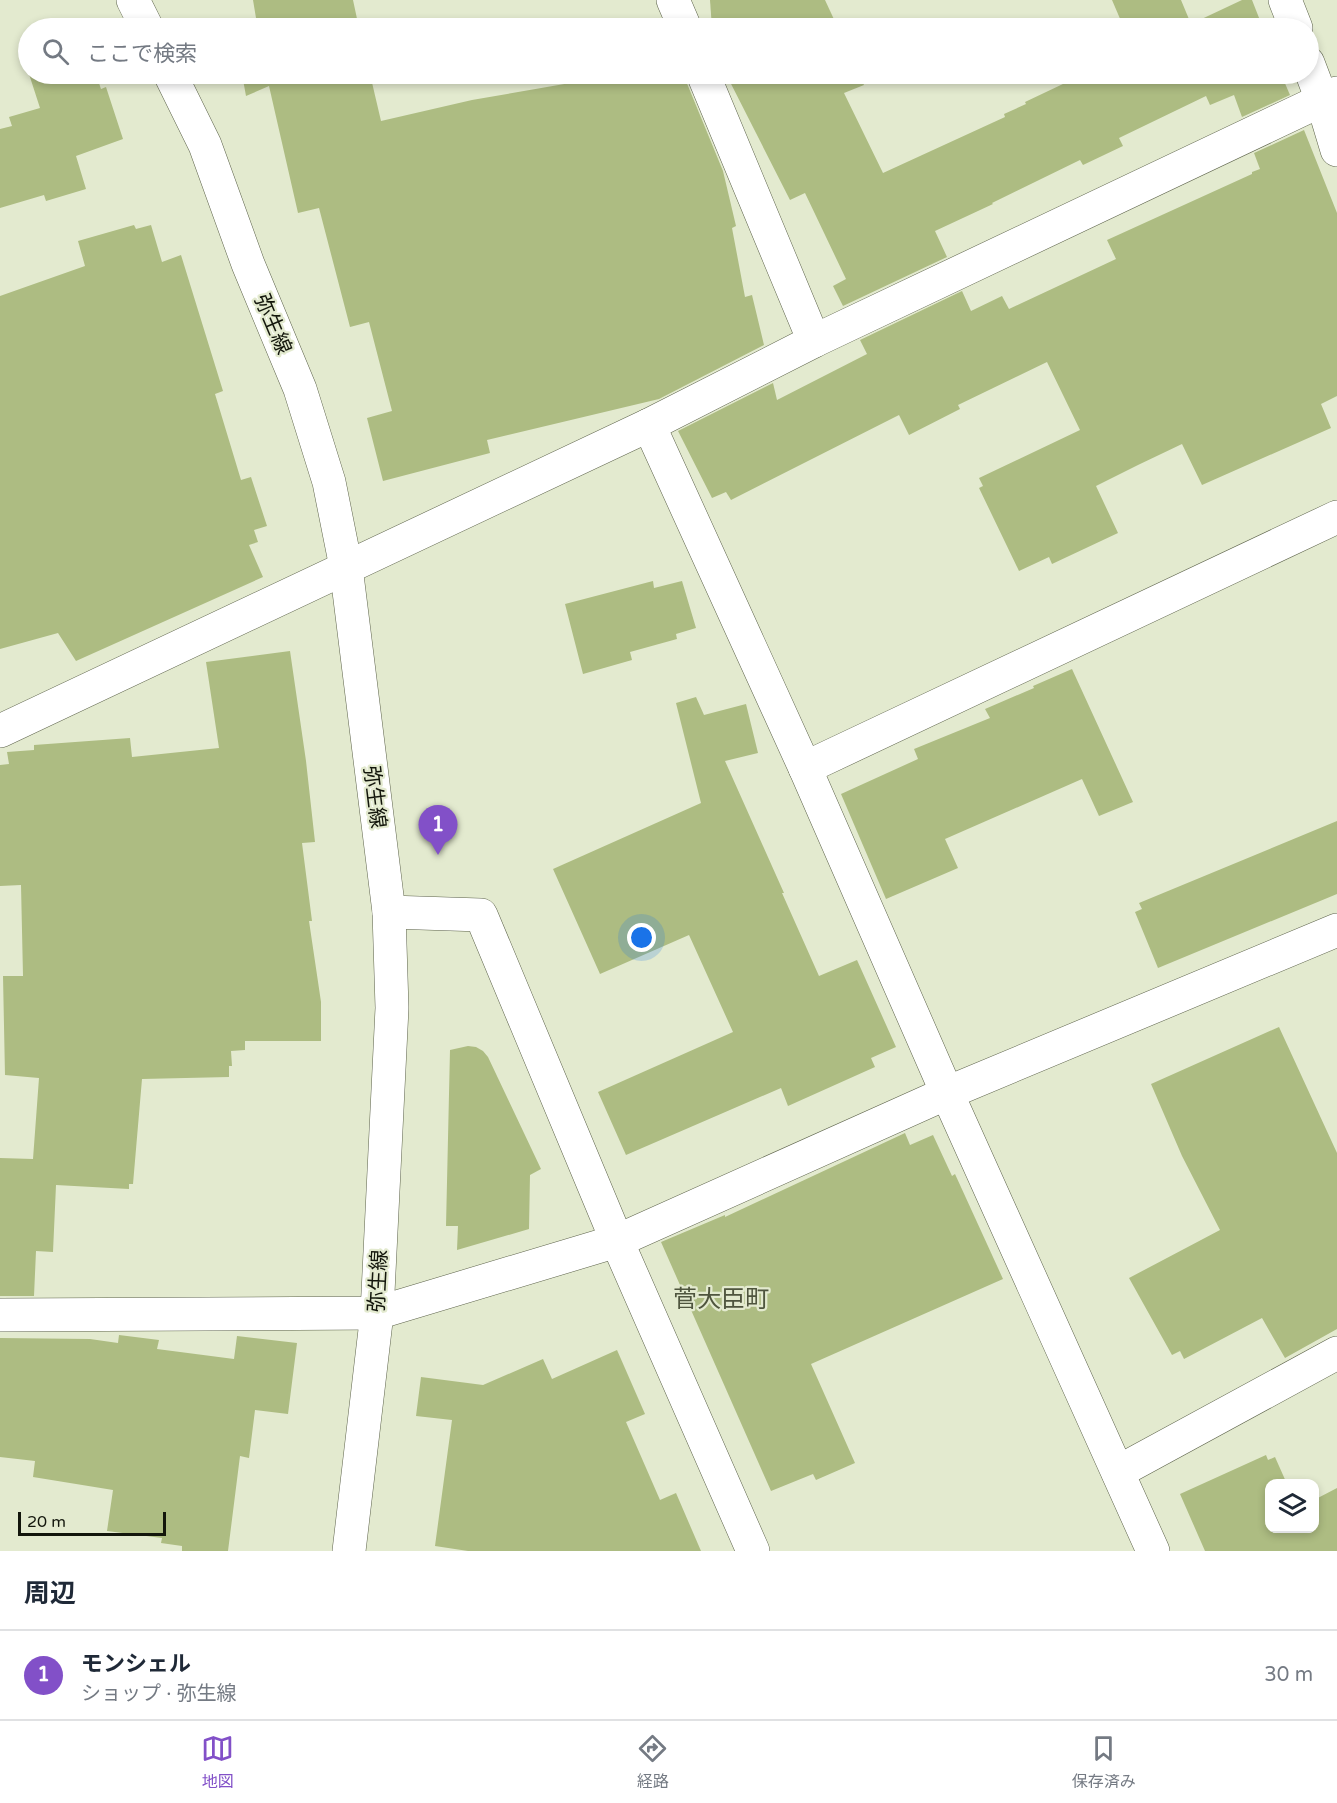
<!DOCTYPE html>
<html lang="ja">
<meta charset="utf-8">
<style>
body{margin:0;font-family:"Varela Round","Noto Sans JP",sans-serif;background:#f2f2f3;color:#1f2937}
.controls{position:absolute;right:18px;bottom:18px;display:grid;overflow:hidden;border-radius:12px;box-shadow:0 3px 9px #0003}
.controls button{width:54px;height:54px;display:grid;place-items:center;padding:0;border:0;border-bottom:2px solid #e0e1e3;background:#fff;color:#1f2937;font:30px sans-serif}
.scale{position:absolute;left:18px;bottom:15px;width:148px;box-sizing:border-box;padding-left:6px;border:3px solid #13160c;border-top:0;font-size:16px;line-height:21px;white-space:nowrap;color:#13160c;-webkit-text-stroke:4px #e3eacf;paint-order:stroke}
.you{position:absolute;left:642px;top:938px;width:21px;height:21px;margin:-15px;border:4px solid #fff;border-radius:50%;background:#1a73e8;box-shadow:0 0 0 9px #1a73e833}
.badge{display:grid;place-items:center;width:39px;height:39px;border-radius:50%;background:#8250c8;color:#fff;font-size:20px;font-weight:700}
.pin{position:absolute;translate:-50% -50px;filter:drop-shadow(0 2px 3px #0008)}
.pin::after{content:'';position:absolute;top:32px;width:21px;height:18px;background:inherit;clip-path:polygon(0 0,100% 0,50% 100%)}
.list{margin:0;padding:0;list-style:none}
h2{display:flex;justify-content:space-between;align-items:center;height:78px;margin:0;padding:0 24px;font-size:26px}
h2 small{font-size:20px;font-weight:400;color:#747a83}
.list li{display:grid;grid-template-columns:39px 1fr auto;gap:18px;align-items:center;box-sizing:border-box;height:90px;padding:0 24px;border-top:2px solid #e0e1e3}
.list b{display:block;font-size:22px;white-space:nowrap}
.list p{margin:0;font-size:20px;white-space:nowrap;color:#747a83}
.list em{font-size:20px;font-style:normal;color:#747a83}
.icon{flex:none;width:33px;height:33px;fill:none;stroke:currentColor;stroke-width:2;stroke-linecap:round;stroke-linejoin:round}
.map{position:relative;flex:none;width:1337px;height:1551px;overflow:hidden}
.search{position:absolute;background:#fff;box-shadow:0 3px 9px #0003;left:18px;right:18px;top:18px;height:66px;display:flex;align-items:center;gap:15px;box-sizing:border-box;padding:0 21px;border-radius:33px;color:#747a83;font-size:22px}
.sheet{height:168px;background:#fff}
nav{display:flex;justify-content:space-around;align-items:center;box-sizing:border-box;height:84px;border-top:2px solid #e0e1e3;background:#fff;font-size:16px;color:#747a83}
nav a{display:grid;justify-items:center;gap:3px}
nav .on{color:#8250c8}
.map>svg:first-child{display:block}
.building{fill:#adbc82}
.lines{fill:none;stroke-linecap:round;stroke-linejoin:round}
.minor-casing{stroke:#5d634b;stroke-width:34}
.tertiary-casing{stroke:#5d634b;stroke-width:34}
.minor{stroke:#fff;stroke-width:33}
.tertiary{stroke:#fff;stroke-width:33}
.labels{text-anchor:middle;stroke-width:4.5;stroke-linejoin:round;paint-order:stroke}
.street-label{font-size:21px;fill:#13160c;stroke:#e3eacf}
.quarter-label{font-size:24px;fill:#4f553e;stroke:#e3eacf}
</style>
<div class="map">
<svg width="1337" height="1551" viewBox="0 0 1337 1551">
<rect width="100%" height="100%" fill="#e3eacf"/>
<g class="building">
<path d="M253,0H353L359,28H234L257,24Z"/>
<path d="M710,0H825L838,28H712Z"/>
<path d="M1112,0H1181L1191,24L1242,0H1252L1263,28H1124Z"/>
<path d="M29,74H96L101,89L106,87L123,139L76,156L86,189L46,201L44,195L0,208V129L12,126L9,117L40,108Z"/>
<path d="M242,74H370L381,121L472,100L622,74H685L686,81L723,171L736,226L732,228L745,297L752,295L764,345L659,399L487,440L490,453L383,481L367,418L392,411L369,322L350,327L319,208L298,213L269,86L246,96Z"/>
<path d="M726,74H859L864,85L844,93L883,173L1005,117L1004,114L1026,104L1025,102L1084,74H1281L1290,95L1242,117L1234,95L1210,105L1206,96L1119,138L1123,146L1083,165L1080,160L992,203L993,204L935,231L947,257L843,306L833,286L846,279L805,193L790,200Z"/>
<path d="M1304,130L1337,213V396L1321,404L1331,428L1202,485L1182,444L1138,465L1096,486L1118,533L1052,564L1049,557L1019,571L979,488L983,486L979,478L1080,430L1047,362L958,405L960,409L909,435L899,415L731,500L726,492L712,498L678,431L773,383L777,400L867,354L860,340L962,291L971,311L1002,296L1009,309L1116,259L1107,240L1252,174V172L1260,169L1254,153Z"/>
<path d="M134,225L136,229L151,225L162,262L181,255L223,391L215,394L241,480L251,477L267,526L254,530L258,542L249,545L263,577L76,661L58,633L0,649V296L85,266L78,241Z"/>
<path d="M653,581L654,588L682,581L696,628L676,634L677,639L630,652L632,660L583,674L565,604Z"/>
<path d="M290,651L306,761L315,842L302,843L312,921H309L321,1002V1041H245V1050L231,1051L232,1066H229V1077L142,1079L133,1184H129V1189L56,1185L53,1252L36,1251L34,1296H0V1158L33,1159L39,1078L5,1075L3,976H23L21,885L0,886V765L9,764L7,752L34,750V745L130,738L132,757L219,748L206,662Z"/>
<path d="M1072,669L1133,802L1099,816L1082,779L945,839L958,868L886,899L841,794L918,759L914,749L990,718L985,709L1034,688L1033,686Z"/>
<path d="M696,697L704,715L746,704L758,753L725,761L784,893H782L819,976L857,960L896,1047L871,1058L875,1067L788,1106L781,1088L626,1155L598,1092L733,1032L689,935L600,974L553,869L701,803L676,703Z"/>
<path d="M1337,821V894L1158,968L1135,912L1142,909L1139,903Z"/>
<path d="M1279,1027L1337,1153V1329L1285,1358L1262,1318L1184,1359L1180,1351L1172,1355L1129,1278L1220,1230L1182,1156L1151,1084Z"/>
<path d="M468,1046L476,1047L483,1051L488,1057L541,1169L530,1175L529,1229L457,1250L458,1226H446L450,1050Z"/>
<path d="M905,1133L910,1145L933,1135L952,1176L955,1174L1003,1279L811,1364L855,1463L816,1480L813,1474L771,1491L661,1242L725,1215V1217Z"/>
<path d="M119,1335L159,1340L157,1349L234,1359L237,1336L297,1343L288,1414L255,1410L249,1458L240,1456L228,1551H182V1546L161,1543L162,1538L107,1531L113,1490L33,1477L35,1461L0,1457V1338L90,1339L118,1343Z"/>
<path d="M617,1350L645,1414L626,1422L660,1500L676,1493L701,1551H468L435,1546L452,1420L416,1416L421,1377L483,1385L543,1359L552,1379Z"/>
<path d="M1266,1455L1268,1460L1275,1457L1287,1484H1269V1528H1314V1500L1337,1488V1551H1205L1180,1494Z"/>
</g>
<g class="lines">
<g class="minor-casing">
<g id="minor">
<path d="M673,0L685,28"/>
<path d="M1285,0L1296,28"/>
<path d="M1308,63L1322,100L1337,150"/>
<path d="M703,74L814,341"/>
<path d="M649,425L805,768L947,1093L1153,1551"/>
<path d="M0,731L649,425L814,341L1337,93"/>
<path d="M805,768L1337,517"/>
<path d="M0,1315L377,1313L617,1241L947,1093L1337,930"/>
<path d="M1118,1472L1337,1353"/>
</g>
</g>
<g class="tertiary-casing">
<g id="tertiary">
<path d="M133,0L147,28"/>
<path d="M170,74L205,145L248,264L300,389L329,482L346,567L389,912L392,1008L377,1313L349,1551"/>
<path d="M389,912L481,915L617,1241L753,1551"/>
</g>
</g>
<use href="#minor" class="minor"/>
<use href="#tertiary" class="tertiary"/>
</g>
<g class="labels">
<g class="street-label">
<text transform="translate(273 324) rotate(67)" y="7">弥生線</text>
<text transform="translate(375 797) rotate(83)" y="7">弥生線</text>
<text transform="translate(378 1281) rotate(-87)" y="7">弥生線</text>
</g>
<g class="quarter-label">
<text x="721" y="1307">菅大臣町</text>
</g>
</g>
</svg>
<div class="controls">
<button><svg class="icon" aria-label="layers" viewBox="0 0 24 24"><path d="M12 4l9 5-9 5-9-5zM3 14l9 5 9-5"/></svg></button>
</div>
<div class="scale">20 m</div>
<div class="you"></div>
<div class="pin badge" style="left:438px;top:855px">1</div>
<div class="search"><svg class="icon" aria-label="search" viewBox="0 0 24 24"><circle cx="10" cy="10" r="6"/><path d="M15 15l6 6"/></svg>ここで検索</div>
</div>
<section class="sheet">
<h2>周辺<small></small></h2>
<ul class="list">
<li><span class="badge">1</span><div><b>モンシェル</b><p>ショップ · 弥生線</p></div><em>30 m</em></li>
</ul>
</section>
<nav>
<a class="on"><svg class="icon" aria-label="map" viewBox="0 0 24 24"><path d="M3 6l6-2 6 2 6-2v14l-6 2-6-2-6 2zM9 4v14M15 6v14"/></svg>地図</a>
<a><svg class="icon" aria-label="directions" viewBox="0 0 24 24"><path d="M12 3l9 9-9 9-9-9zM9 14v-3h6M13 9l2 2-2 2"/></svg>経路</a>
<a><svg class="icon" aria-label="saved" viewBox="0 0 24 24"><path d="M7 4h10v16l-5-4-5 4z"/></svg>保存済み</a>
</nav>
